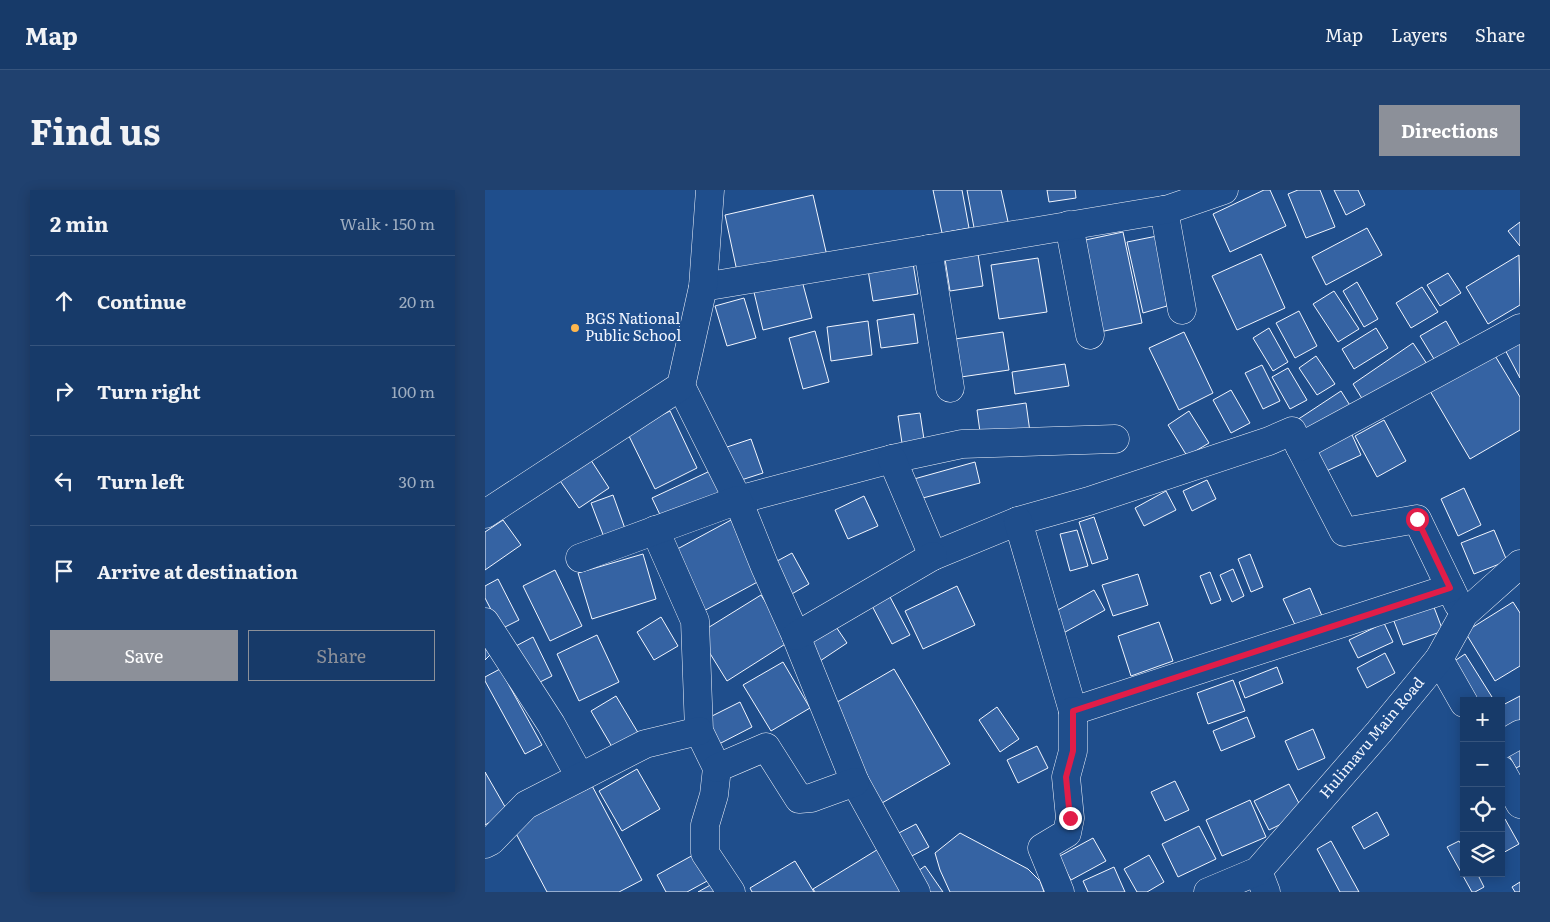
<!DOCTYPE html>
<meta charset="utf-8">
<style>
body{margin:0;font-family:Literata,serif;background:#20416f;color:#f1f3f6}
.controls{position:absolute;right:15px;bottom:15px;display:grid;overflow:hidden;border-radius:0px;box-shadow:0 2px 12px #0003}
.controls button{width:45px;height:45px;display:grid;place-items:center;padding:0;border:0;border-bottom:1px solid #36547d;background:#173a69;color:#f1f3f6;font:25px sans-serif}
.stop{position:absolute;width:15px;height:15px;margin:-11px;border:4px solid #e11d48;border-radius:50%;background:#fff}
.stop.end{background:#e11d48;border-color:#fff;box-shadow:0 1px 5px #0008}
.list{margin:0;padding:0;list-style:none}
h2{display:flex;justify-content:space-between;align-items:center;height:65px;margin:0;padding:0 20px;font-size:21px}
h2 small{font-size:16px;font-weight:400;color:#9eadc0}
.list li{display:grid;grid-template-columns:32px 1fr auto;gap:15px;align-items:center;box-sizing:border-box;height:90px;padding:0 20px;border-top:1px solid #36547d}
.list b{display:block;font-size:19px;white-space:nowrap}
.list em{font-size:16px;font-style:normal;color:#9eadc0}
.actions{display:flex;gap:10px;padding:15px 20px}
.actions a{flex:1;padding:11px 0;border:1px solid #8c9099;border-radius:0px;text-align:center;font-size:18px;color:#8c9099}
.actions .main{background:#8c9099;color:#fff}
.icon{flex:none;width:28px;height:28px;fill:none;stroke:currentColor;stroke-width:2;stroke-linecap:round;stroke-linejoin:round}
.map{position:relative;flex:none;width:1035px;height:702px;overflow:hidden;border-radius:0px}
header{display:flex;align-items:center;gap:30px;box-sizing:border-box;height:70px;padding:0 25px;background:#173a69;border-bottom:1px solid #36547d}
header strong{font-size:24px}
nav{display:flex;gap:28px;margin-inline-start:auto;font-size:18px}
.intro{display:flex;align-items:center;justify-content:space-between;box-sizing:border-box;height:120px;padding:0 30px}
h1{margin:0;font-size:35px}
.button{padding:12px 22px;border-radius:0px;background:#8c9099;color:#fff;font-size:18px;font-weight:700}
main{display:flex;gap:30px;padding:0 30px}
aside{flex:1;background:#173a69;border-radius:0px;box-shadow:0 2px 12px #0003}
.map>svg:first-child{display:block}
.building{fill:#3563a3;stroke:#f2f6ff}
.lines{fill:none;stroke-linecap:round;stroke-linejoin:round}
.minor-casing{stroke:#f2f6ff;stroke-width:29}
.minor{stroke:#1f4e8c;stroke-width:28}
.route{stroke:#e11d48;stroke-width:6}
.poi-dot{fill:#ffb74d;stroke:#1f4e8c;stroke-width:2}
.labels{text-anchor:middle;stroke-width:4;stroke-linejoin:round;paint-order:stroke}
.poi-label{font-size:15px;fill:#f2f6ff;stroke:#1f4e8c;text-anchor:start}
.street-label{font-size:15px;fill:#f2f6ff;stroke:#1f4e8c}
</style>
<header>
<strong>Map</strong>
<nav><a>Map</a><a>Layers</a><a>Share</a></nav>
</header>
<div class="intro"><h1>Find us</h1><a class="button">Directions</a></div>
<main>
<aside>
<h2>2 min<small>Walk · 150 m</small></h2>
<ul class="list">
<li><svg class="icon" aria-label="ahead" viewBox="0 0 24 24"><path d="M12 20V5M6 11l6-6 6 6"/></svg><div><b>Continue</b></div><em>20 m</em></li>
<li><svg class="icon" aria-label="right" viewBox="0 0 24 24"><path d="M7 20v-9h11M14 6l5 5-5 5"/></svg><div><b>Turn right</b></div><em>100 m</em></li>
<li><svg class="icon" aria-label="left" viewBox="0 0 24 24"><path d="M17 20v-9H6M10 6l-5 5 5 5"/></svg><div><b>Turn left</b></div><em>30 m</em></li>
<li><svg class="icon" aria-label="arrive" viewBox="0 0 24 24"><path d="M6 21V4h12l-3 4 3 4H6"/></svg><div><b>Arrive at destination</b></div></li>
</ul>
<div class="actions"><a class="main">Save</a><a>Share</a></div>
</aside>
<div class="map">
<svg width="1035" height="702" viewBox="0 0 1035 702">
<rect width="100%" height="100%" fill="#1f4e8c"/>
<g class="building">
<path d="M448,0H477L484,38L457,43Z"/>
<path d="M482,0H516L524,36L490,43Z"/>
<path d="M562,0H590L591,8L564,12Z"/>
<path d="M779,0H785L801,36L745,62L728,24Z"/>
<path d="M813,0H835L850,37L821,48L803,4Z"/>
<path d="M849,0H873L880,15L861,25Z"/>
<path d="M328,5L342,66L253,86L240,25Z"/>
<path d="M1035,32V56L1023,41Z"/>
<path d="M882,38L897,65L841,95L827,67Z"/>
<path d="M638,42L657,133L610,143L591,52Z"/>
<path d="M672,46L682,116L658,123L642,52Z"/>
<path d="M493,64L498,96L465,101L460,69Z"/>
<path d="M776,64L800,118L752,140L727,86Z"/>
<path d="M1034,65L1035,115L1003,134L981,97Z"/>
<path d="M553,68L562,122L514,129L506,75Z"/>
<path d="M428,73L433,104L388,111L383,80Z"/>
<path d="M963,83L976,103L955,116L942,95Z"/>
<path d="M316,87L327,128L278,140L268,98Z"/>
<path d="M872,92L893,129L879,137L858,101Z"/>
<path d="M937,97L953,122L926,138L911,113Z"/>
<path d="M849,101L874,139L853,152L828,114Z"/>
<path d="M259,108L271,148L242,156L230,116Z"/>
<path d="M814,121L832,156L810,168L791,133Z"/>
<path d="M429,124L433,153L396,158L392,130Z"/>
<path d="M383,131L387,165L346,171L342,137Z"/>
<path d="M961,131L977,159L952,174L935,146Z"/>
<path d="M784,138L803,172L788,181L768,148Z"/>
<path d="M891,138L903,158L869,179L857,159Z"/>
<path d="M330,141L344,192L318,199L304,148Z"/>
<path d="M518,142L524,180L476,187L470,149Z"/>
<path d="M699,142L728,203L694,220L664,158Z"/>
<path d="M1035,145V188L1017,154Z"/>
<path d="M928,153L942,174L881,215L868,194Z"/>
<path d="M1009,164L1035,207V240L985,269L945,201Z"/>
<path d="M831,166L850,194L832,205L814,178Z"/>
<path d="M580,174L584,196L530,204L527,182Z"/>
<path d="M777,175L795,211L778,219L760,183Z"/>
<path d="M803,178L822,210L805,219L787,187Z"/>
<path d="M746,200L765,233L746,243L728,210Z"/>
<path d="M856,201L866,217L822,245L812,230Z"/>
<path d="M541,213L545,242L496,249L492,220Z"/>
<path d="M185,221L212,278L170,299L142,242Z"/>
<path d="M704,221L724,253L702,266L683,235Z"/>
<path d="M435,223L440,256L418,260L413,226Z"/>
<path d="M899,230L921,271L892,287L870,246Z"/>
<path d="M863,236L876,265L835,284L821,255Z"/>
<path d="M266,249L278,283L250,292L239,258Z"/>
<path d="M102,264L124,298L94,318L71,285Z"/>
<path d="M490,272L495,293L434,309L429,289Z"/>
<path d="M225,281L236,303L178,331L167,308Z"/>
<path d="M722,290L731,309L707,321L698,301Z"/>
<path d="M979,298L996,335L973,346L956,309Z"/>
<path d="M681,301L691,320L659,336L650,318Z"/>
<path d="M128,305L143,347L122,355L106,313Z"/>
<path d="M379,306L393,336L363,349L350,320Z"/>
<path d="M609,327L623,369L607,374L594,332Z"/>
<path d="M18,330L36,355L0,380V342Z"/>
<path d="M246,330L278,389L215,423L183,364Z"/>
<path d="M592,340L603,376L585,381L575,344Z"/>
<path d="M1009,340L1022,371L989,384L976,353Z"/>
<path d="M307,363L324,394L298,409L281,377Z"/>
<path d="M158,364L171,409L107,429L93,383Z"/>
<path d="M765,364L778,397L766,402L753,369Z"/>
<path d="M748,379L759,406L747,412L735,385Z"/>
<path d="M70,380L97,436L65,451L38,396Z"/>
<path d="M725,382L736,410L726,414L715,386Z"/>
<path d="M653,384L663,415L628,426L617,395Z"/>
<path d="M13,389L34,430L16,439L0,408V396Z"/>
<path d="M472,396L490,435L438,459L420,421Z"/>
<path d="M825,398L837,426L811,437L798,409Z"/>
<path d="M609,400L620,420L573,446L562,426Z"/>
<path d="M276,405L305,451L242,491L213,444Z"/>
<path d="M404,405L425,445L407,454L386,414Z"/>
<path d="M947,412L958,441L918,455L907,426Z"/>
<path d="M1028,412L1035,423V476L1010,491L980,442Z"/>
<path d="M176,427L193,456L169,470L152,442Z"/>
<path d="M347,431L362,453L335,471L320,449Z"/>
<path d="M674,432L688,471L646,486L633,446Z"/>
<path d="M899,433L908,452L873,468L864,450Z"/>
<path d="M112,445L134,492L94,511L72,464Z"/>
<path d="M48,447L67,486L47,496L29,457Z"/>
<path d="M0,456L7,463L0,470Z"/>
<path d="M900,463L910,483L882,498L872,478Z"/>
<path d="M980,464L1007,507L1001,511H984L962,476Z"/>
<path d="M298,472L325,518L286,541L258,495Z"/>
<path d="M792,477L798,493L760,508L754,492Z"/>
<path d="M15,479L57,555L40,564L0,491V487Z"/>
<path d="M409,479L465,574L397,613L342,518Z"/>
<path d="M748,490L760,521L723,534L712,503Z"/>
<path d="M131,506L155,546L130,562L106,521Z"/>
<path d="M1035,506V543L1016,552V516Z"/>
<path d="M255,512L267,537L234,554L221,529Z"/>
<path d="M512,517L534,549L515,562L494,530Z"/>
<path d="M762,527L770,547L736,561L728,541Z"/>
<path d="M828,539L840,568L813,580L800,551Z"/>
<path d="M1035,555V576L1031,578L1022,562Z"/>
<path d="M552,556L563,578L533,593L522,570Z"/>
<path d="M152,579L175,619L137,641L114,601Z"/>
<path d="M0,582L23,622L0,635Z"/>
<path d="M690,591L704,620L680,631L666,602Z"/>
<path d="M105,592L157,690L134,702H62L26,634Z"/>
<path d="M804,594L819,623L784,640L769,611Z"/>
<path d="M765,610L781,647L737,666L721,630Z"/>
<path d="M892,622L904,645L879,659L867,637Z"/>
<path d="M1020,629L1034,654L1016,664V631Z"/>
<path d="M431,634L444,657L423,668L410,645Z"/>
<path d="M714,636L731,669L693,687L677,654Z"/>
<path d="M475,643L543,679L555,691L559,702H465L455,680L450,663Z"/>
<path d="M608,648L621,671L586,690L573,667Z"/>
<path d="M846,651L874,702H855L832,659Z"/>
<path d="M974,651L979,659V683H992L999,697L990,702H987L962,657Z"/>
<path d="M395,658L422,702H330L328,699Z"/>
<path d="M210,664L224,690L202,702H181L172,685Z"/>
<path d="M664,665L679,692L662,702H652L639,679Z"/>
<path d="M310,671L329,702H267L265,698Z"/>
<path d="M440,676L458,702H438L426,686Z"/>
<path d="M629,677L640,702H603L598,691Z"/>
<path d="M1035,692V702H1030L1027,697Z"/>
<path d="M229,693L234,702H213Z"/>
</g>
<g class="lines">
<g class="minor-casing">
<g id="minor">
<path d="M679,20L697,120"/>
<path d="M584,35L605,145"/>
<path d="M443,59L465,198"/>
<path d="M218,97L684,19L739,0"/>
<path d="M196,196L253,310L407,269L477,254L630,249"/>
<path d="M815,257L859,342L932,329L973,414"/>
<path d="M407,269L448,366L533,331L604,311L784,251L807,241L815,257L1035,138"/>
<path d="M0,324L196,196L218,97L225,0"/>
<path d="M533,331L588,521L965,398"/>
<path d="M170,340L210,431L214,541L232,578L229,605L220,635V663L246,702"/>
<path d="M95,368L253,310L280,377L311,446L370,592L431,702"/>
<path d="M0,432L66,534L95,587"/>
<path d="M311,446L448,366"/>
<path d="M954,469L979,513"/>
<path d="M1016,555L1035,544"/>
<path d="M232,578L281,557L314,609L326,608L370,592"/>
<path d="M1016,580L1035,614"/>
<path d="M0,654L6,651L41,615L160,554L214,541"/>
<path d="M773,681L781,702"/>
<path d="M575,702L557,658L582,643L585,628L581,587L588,561V521"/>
<path d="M723,702L773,681L894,542L954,469L979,424L1035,374"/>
</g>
</g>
<use href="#minor" class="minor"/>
</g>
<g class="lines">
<path class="route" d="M585,628L581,587L588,561V521L965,398L932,329"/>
</g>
<circle class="poi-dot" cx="90" cy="138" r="5"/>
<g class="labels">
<g class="poi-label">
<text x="100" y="134">BGS National<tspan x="100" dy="17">Public School</tspan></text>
</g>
<g class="street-label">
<text transform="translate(887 548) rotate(-50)" y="5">Hulimavu Main Road</text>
</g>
</g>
</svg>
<div class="controls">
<button>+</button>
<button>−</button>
<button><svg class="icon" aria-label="locate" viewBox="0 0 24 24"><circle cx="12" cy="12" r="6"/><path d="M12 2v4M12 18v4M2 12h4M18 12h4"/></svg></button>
<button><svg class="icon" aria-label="layers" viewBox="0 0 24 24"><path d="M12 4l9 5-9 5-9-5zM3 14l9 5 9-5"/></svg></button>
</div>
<div class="stop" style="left:932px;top:329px"></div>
<div class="stop end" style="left:585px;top:628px"></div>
</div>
</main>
